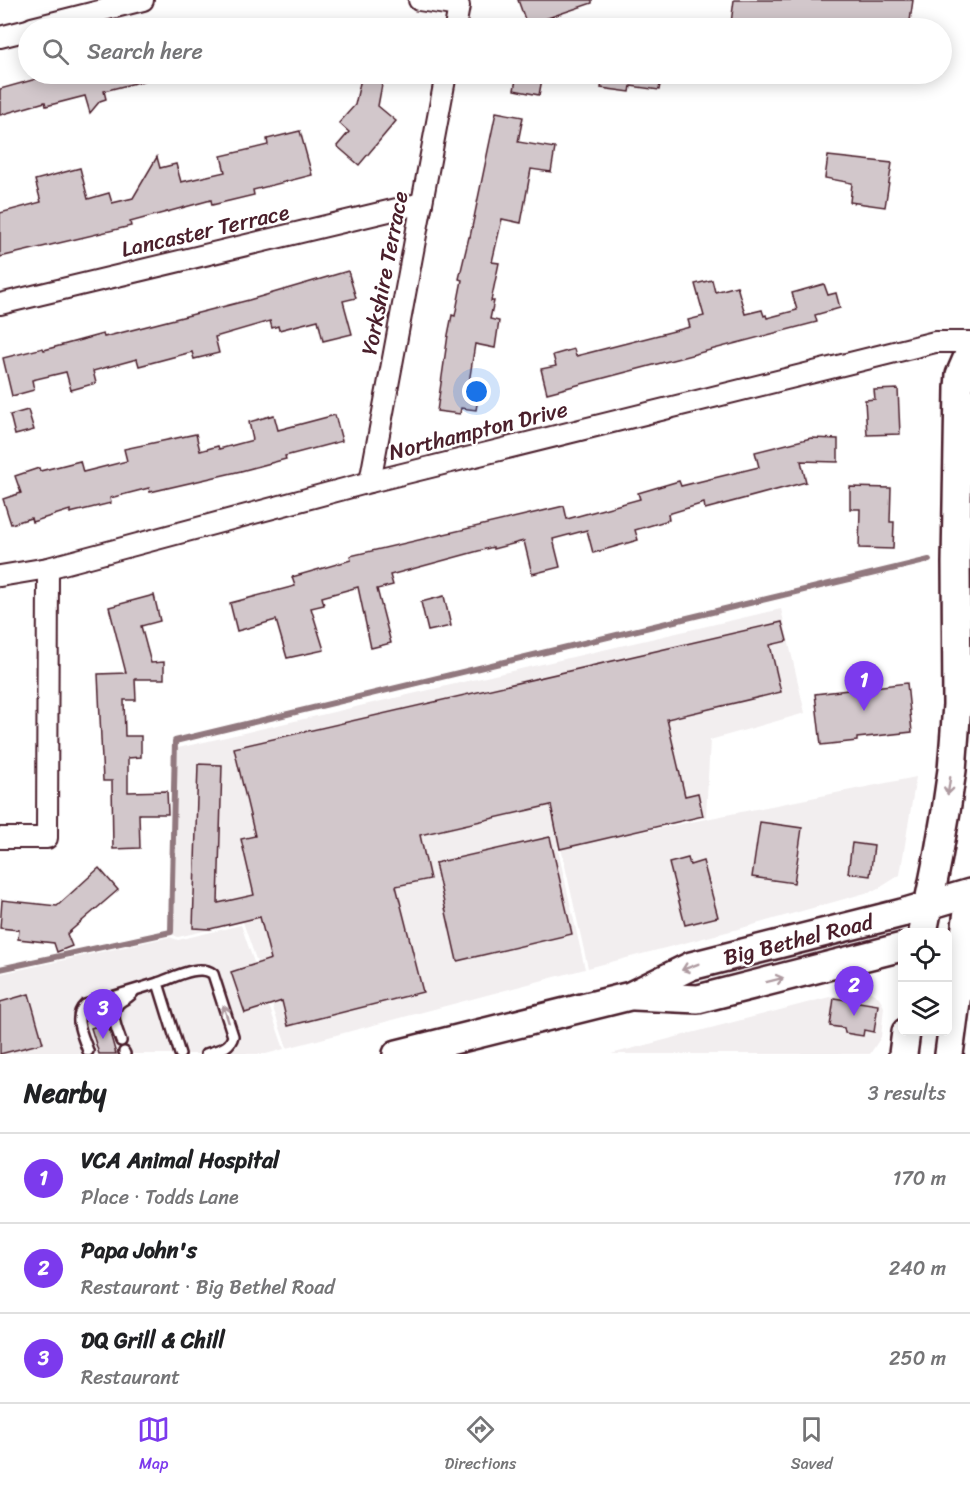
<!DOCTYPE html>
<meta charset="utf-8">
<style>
body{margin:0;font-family:Sriracha,sans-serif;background:#f2f2f2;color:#202124}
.controls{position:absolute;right:18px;bottom:18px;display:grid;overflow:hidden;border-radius:9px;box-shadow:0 3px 15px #0003}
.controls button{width:54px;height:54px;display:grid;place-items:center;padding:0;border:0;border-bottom:2px solid #e0e0e0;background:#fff;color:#202124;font:30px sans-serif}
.you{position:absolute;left:477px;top:392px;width:21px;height:21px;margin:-15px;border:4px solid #fff;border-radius:50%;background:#1a73e8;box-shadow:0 0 0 9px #1a73e833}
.badge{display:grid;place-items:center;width:39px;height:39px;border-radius:50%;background:#7c3aed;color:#fff;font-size:20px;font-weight:700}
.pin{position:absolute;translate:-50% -50px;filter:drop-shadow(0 2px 3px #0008)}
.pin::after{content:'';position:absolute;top:32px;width:21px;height:18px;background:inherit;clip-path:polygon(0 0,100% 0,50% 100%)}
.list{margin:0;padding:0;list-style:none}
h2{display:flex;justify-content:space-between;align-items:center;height:78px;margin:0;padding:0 24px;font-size:26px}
h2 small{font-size:20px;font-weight:400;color:#757577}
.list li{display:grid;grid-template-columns:39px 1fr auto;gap:18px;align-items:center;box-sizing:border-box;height:90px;padding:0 24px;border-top:2px solid #e0e0e0}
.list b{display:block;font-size:22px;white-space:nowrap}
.list p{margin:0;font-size:20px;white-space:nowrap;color:#757577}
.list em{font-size:20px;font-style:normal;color:#757577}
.icon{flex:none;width:33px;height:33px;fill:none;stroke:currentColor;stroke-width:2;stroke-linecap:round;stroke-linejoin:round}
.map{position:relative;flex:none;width:970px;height:1054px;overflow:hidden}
.search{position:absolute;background:#fff;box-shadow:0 3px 15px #0003;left:18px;right:18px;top:18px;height:66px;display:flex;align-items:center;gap:15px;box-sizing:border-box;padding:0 21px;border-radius:33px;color:#757577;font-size:22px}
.sheet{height:348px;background:#fff}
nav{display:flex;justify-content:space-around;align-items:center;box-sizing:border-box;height:84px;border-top:2px solid #e0e0e0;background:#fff;font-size:16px;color:#757577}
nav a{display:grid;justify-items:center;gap:3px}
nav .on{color:#7c3aed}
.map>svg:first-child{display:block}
.built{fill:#f2eeef}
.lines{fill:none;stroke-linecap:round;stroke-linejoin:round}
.stream{stroke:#91787e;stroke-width:6}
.building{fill:#d2c7cb;stroke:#4a1f2b;stroke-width:1.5}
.service-casing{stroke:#4a1f2b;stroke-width:14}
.minor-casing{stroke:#4a1f2b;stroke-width:24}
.secondary-casing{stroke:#4a1f2b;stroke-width:32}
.service{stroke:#fff;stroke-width:9}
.minor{stroke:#fff;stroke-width:20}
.secondary{stroke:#fff;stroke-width:27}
.oneway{stroke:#ae9aa0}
.labels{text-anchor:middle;stroke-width:4.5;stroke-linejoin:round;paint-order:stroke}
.street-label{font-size:22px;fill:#4a1f2b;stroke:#fff}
</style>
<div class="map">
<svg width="970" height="1054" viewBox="0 0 970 1054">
<rect width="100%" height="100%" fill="#fff"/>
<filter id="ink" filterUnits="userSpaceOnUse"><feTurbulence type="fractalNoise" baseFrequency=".0167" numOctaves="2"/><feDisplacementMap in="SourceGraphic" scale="12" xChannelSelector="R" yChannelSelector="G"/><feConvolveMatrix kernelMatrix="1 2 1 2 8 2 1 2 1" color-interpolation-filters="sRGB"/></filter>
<g filter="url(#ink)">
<g class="built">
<path d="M781,609L805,713L710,740L706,817L557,846L585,969L287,1048L243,922L178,937L171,934L178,748Z"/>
<path d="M916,777L900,875L876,890L742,928L588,968L561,848Z"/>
<path d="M241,925L284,1049L266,1054H0V974L169,937L178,940Z"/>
<path d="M864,988L879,997L884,1007L881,1037L870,1054H611Z"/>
</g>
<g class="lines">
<path class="stream" d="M0,969L171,932L175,741L929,560"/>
</g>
<g class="building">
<path d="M518,0H592V3L527,25Z"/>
<path d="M734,0H913L909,28H839L810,25L809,28H771L731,23Z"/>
<path d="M54,74H150L151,79L104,91L106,99L100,101L90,113L85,96L46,106L45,102L0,115V89Z"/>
<path d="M362,74H384L378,106L396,121L359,165L337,146L349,132L339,123L355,105Z"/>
<path d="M517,74H543L539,95L514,90Z"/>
<path d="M603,74H662L659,90L631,86L630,92L601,88Z"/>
<path d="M496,112L523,117L518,142L555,148L551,172L531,169L521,223L502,219L492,262L499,263L491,301H494L490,319L499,321L495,348L475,344L469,383H471L469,392L479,394L476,410L461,408L460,414L437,411L448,335L452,315L455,316L462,280L459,279L469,237H470Z"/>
<path d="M300,131L312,175L253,190L254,195L212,205L211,200L130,222L131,226L0,257V213L41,202L35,180L80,168L88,199L109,193L112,203L133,198L157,157L160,168L176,164L181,182L225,172L221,156L268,145L267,139Z"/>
<path d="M828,156L892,163L885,207L850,202L852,183L825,178Z"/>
<path d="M348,271L356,298L343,301L352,334L323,341L318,320L279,330L278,326L272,328L270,321L215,337L219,353L194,359L192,352L139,366L137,359L93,371L96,383L71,390L66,372L32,380L34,390L12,396L3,358L43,348L44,350L103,334L104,337L249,300Z"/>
<path d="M712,280L715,292L737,286L745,314L762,310L764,316L766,315L767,318L797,310L792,293L824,284L828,295L836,293L840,308L815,315L817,322L547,393L541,369L556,366L553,355L574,349L576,356L690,327L688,320L704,316L695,284Z"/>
<path d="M898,389L900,434L867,435L865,400L875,399L874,390Z"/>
<path d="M28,410L34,430L15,435L10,415Z"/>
<path d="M274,415L278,430L335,415L342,441L285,456L286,459L241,471L150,492L149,488L110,498L111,503L70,513V510L32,522L31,518L11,524L3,499L21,493L15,476L39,468L40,471L80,461L83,472L127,461L124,449L196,434L200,451L218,446L219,449L253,440L249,422Z"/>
<path d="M811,438L838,439V462L801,461L806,482L705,509L704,503L668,514L669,520L635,530L638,540L593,553L587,530L553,539L560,567L532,574L524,541L493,549V547L390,575L393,585L377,589L391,643L371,648L358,587L322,597L324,605L311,608L324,650L287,658L276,620L237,631L230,603L295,586L292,577L351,560L350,556L564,506L567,519L640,499L638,493L679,481L681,486L759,467L755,452Z"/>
<path d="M850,487L891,488L890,522H894L893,549L859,548L860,509H850Z"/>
<path d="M154,595L160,621L141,626L151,663L164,662V679H135L136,700H124L125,736H141V757L128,758V792L167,791L168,814H139L140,848L113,849L112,781H103L98,674L126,673L109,607Z"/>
<path d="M444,596L451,626L428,631L421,602Z"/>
<path d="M782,622L787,641L770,645L781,692L667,719L685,796L698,793L703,816L560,849L551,805L420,835L430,879L396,886L423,992L288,1026L282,1001L245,1013L231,972L271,959L260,917L210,929L193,928L198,764L222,765L218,903L254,895L241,839L255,836L234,748Z"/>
<path d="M907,683L912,732L857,738V741L821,745L815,694Z"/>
<path d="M760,822L802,828L794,883L752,877Z"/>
<path d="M550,837L572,934L457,961L435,863Z"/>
<path d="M852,843L874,846L870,876L848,873Z"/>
<path d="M688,858L690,865L703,861L718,917L685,925L669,863Z"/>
<path d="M99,868L118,890L67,934L72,946L57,952L54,943L18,939L19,930L0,928L2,900L57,906Z"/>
<path d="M29,994L43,1043L0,1054V1002Z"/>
<path d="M834,998L878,1005L874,1032L864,1030L863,1036L845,1033L844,1028L830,1026Z"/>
<path d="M107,1023L116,1054H99L91,1028Z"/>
</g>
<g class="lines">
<g class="service-casing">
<g id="service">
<path d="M121,1041C117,1029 109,1014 119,1003C125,998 130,998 134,991"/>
<path d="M88,1051C83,1036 72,1017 85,1005L158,983"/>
<path d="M124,1052L125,1054"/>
<path d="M180,1054L158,983C173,978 199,963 213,974L233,1036C230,1049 217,1050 206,1054"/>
</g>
</g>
<g class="minor-casing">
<g id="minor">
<path d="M419,0L459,6L455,28"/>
<path d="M32,28L143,0"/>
<path d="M0,37L28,30"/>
<path d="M0,304L422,203"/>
<path d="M370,482L446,74"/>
<path d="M0,576L48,568L370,482L935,342H970"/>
<path d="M0,838H47L48,568"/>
</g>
</g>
<g class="secondary-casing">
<g id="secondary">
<path d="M923,932L938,857L946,811L952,770L957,705L956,563L959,388L960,375L970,352"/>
<path d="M634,996L698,999L902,947"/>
<path d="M397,1054L630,996L691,966L902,913L970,893"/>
<path d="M903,1054L906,1032"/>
<path d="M949,1054L970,896"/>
</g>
</g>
<use href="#service" class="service"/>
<use href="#minor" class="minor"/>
<use href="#secondary" class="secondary"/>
</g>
<defs><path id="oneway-shaft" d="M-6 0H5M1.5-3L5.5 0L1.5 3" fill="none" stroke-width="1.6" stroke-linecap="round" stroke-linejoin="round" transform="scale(1.5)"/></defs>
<g class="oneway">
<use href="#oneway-shaft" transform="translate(949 786) rotate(98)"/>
<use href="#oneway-shaft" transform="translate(690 967) rotate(159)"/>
<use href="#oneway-shaft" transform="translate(775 980) rotate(-14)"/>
<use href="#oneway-shaft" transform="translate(226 1014) rotate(-108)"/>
</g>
</g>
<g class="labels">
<g class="street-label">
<text transform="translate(205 230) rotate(-13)" y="8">Lancaster Terrace</text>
<text transform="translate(384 273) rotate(-79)" y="8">Yorkshire Terrace</text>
<text transform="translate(478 430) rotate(-14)" y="8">Northampton Drive</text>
<text transform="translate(798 939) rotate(-14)" y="8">Big Bethel Road</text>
</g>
</g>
</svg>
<div class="controls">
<button><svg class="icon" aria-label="locate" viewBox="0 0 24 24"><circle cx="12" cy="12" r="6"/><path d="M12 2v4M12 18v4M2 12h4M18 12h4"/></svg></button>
<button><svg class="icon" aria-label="layers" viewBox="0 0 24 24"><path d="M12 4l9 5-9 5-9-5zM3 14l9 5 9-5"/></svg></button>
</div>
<div class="you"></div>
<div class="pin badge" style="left:864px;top:711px">1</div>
<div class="pin badge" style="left:854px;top:1016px">2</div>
<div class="pin badge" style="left:103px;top:1039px">3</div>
<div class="search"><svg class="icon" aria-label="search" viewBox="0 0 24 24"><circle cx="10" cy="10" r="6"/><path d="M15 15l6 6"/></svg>Search here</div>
</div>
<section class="sheet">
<h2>Nearby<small>3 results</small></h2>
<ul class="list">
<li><span class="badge">1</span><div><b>VCA Animal Hospital</b><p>Place · Todds Lane</p></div><em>170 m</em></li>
<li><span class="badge">2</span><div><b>Papa John's</b><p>Restaurant · Big Bethel Road</p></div><em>240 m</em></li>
<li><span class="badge">3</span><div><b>DQ Grill &amp; Chill</b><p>Restaurant</p></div><em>250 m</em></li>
</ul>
</section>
<nav>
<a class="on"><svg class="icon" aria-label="map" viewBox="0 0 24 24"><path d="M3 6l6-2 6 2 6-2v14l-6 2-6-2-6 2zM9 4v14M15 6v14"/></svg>Map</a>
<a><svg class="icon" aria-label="directions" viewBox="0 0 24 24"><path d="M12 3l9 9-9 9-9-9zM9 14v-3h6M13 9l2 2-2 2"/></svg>Directions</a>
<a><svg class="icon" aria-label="saved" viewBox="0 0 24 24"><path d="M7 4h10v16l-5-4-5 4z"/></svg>Saved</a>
</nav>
